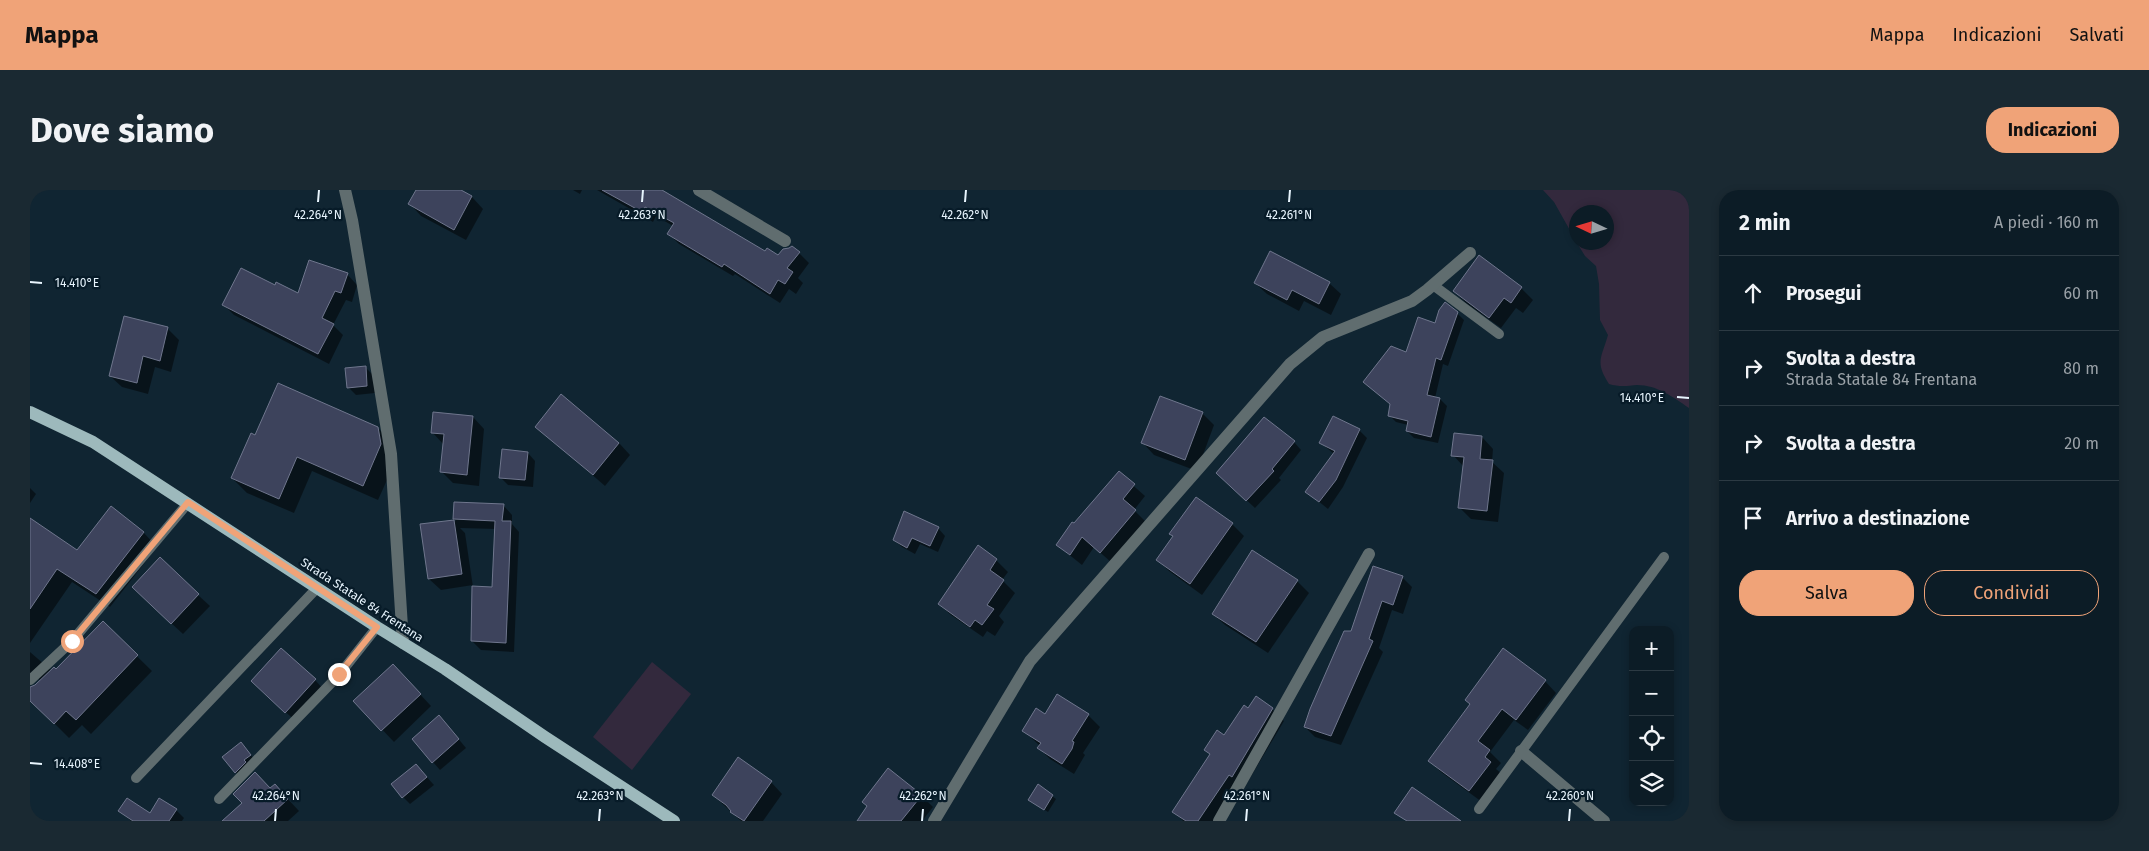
<!DOCTYPE html>
<html lang="it">
<meta charset="utf-8">
<style>
body{margin:0;font-family:"Fira Sans",sans-serif;background:#1a2932;color:#f1f3f6}
.controls{position:absolute;right:15px;bottom:15px;display:grid;overflow:hidden;border-radius:10px;box-shadow:0 2px 8px #0003}
.controls button{width:45px;height:45px;display:grid;place-items:center;padding:0;border:0;border-bottom:1px solid #2c3a43;background:#0c1c26;color:#f1f3f6;font:25px sans-serif}
.compass{position:absolute;left:1539px;top:15px;width:45px;height:45px;border-radius:50%;background:#0c1c26;box-shadow:0 2px 8px #0003;rotate:274deg}
.stop{position:absolute;width:15px;height:15px;margin:-11px;border:4px solid #f0a378;border-radius:50%;background:#fff}
.stop.end{background:#f0a378;border-color:#fff;box-shadow:0 1px 5px #0008}
.list{margin:0;padding:0;list-style:none}
h2{display:flex;justify-content:space-between;align-items:center;height:65px;margin:0;padding:0 20px;font-size:21px}
h2 small{font-size:16px;font-weight:400;color:#9aa1a7}
.list li{display:grid;grid-template-columns:32px 1fr auto;gap:15px;align-items:center;box-sizing:border-box;height:75px;padding:0 20px;border-top:1px solid #2c3a43}
.list b{display:block;font-size:19px;white-space:nowrap}
.list p{margin:0;font-size:16px;white-space:nowrap;color:#9aa1a7}
.list em{font-size:16px;font-style:normal;color:#9aa1a7}
.actions{display:flex;gap:10px;padding:15px 20px}
.actions a{flex:1;padding:11px 0;border:1px solid #f0a378;border-radius:20px;text-align:center;font-size:18px;color:#f0a378}
.actions .main{background:#f0a378;color:#111}
.icon{flex:none;width:28px;height:28px;fill:none;stroke:currentColor;stroke-width:2;stroke-linecap:round;stroke-linejoin:round}
.map{position:relative;flex:none;width:1659px;height:631px;overflow:hidden;border-radius:20px}
header{display:flex;align-items:center;gap:30px;box-sizing:border-box;height:70px;padding:0 25px;background:#f0a378;color:#111}
header strong{font-size:24px}
nav{display:flex;gap:28px;margin-inline-start:auto;font-size:18px}
.intro{display:flex;align-items:center;justify-content:space-between;box-sizing:border-box;height:120px;padding:0 30px}
h1{margin:0;font-size:35px}
.button{padding:12px 22px;border-radius:20px;background:#f0a378;color:#111;font-size:18px;font-weight:700}
main{display:flex;gap:30px;padding:0 30px}
aside{flex:1;background:#0c1c26;border-radius:20px;box-shadow:0 2px 8px #0003}
.map>svg:first-child{display:block}
.green{fill:#33293d}
.shadow{fill:#0007;fill-rule:evenodd}
.building{fill:#3d435c;stroke:#6f768d}
.lines{fill:none;stroke-linecap:round;stroke-linejoin:round}
.service{stroke:#606d6f;stroke-width:10}
.minor{stroke:#606d6f;stroke-width:12}
.primary{stroke:#9db9bc;stroke-width:12}
.route{stroke:#f0a378;stroke-width:6}
.ticks{fill:none;stroke:#e8f5fe;stroke-width:2}
.labels{text-anchor:middle;stroke-width:4.5;stroke-linejoin:round;paint-order:stroke}
.street-label{font-size:12px;fill:#e8f5fe;stroke:#071b28}
.ticks-label{font-size:12px;text-anchor:middle;fill:#e8f5fe;stroke:#071b28;stroke-width:4.5;stroke-linejoin:round;paint-order:stroke}
</style>
<header>
<strong>Mappa</strong>
<nav><a>Mappa</a><a>Indicazioni</a><a>Salvati</a></nav>
</header>
<div class="intro"><h1>Dove siamo</h1><a class="button">Indicazioni</a></div>
<main>
<div class="map">
<svg width="1659" height="631" viewBox="0 0 1659 631">
<rect width="100%" height="100%" fill="#102532"/>
<g class="green">
<path d="M1513,0H1659V218C1643,207 1627,195 1607,195C1597,196 1589,197 1579,194C1565,172 1571,169 1578,145L1570,130L1569,94L1566,76L1555,66L1547,53L1576,52V22H1546V51L1524,12Z"/>
<path d="M622,472L661,504L602,580L563,547Z"/>
</g>
<g class="shadow">
<path d="M387,0H429L442,7L453,19L436,50L391,26L380,14Z"/>
<path d="M543,0H552L550,4Z"/>
<path d="M567,0H630L735,63L749,66L769,63L779,73L768,88L773,93L766,104L759,99L750,113L705,84L703,86L649,54L639,44L643,36L626,26L623,32Z"/>
<path d="M317,84L327,95L322,112L316,110L303,135L313,145L299,174L204,125L194,115L245,96L268,105Z"/>
<path d="M1225,93H1299L1311,104L1301,125L1274,111L1269,121L1237,104Z"/>
<path d="M1491,98L1503,110L1493,123L1486,118L1471,138L1436,113L1424,101Z"/>
<path d="M1427,123L1434,130L1418,176L1413,174L1405,208L1410,209L1417,216L1408,253L1384,248L1377,241L1378,235L1366,232L1359,225L1361,215L1335,192L1377,163L1405,135Z"/>
<path d="M137,138L149,150L141,182L125,177L118,204L92,197L80,186Z"/>
<path d="M335,177L343,185L345,203L326,205L318,197Z"/>
<path d="M1172,223L1184,235L1167,281L1124,265L1113,253Z"/>
<path d="M443,227L454,239L449,296L423,293L412,282L414,255L402,242Z"/>
<path d="M1303,227L1330,241L1337,248L1313,297L1298,319L1277,302L1304,264L1291,253Z"/>
<path d="M506,236L589,253L600,265L575,296Z"/>
<path d="M348,238L363,254L366,270L348,310L282,281L264,323L217,303L202,288L226,247Z"/>
<path d="M1452,247L1463,259L1462,272L1474,283L1468,332L1441,329L1429,317L1434,277L1423,265Z"/>
<path d="M1264,252L1271,260L1249,288L1251,290L1225,318L1196,291Z"/>
<path d="M498,263L505,271L503,297L478,295L470,287Z"/>
<path d="M1089,283L1115,306L1104,320L1116,332L1082,373L1064,357L1052,375L1027,355Z"/>
<path d="M0,298L6,304L0,313Z"/>
<path d="M1166,309L1202,334L1214,346L1172,405L1139,381L1128,370L1144,347Z"/>
<path d="M473,315L482,325V334L489,342L484,462L451,460L442,451L443,395L411,400L399,389L391,335L426,331L424,329ZM430,338L466,339L463,398L443,397L435,343Z"/>
<path d="M81,318L114,343L127,357L80,417L42,392L0,453V330L47,362Z"/>
<path d="M908,338L915,346L908,362L890,354L885,364L872,357L864,350Z"/>
<path d="M1222,362L1267,391L1279,403L1238,463L1195,435L1183,424Z"/>
<path d="M966,370L978,382L972,390L985,403L969,426L974,432L965,446L957,441L953,447L921,425L909,414Z"/>
<path d="M1372,387L1382,397L1373,424L1362,420L1349,458L1353,462L1311,555L1285,547L1275,537L1322,443Z"/>
<path d="M168,405L180,416L153,444L115,409Z"/>
<path d="M73,433L122,481L61,544L52,535L39,548L0,509L14,493L0,483V462L22,481H26Z"/>
<path d="M374,487L401,516L364,552L325,511Z"/>
<path d="M285,490L296,502L268,533L234,503Z"/>
<path d="M1515,491L1526,503L1498,540L1484,530L1460,562L1471,573L1466,579L1472,584L1452,612L1411,582L1399,570L1441,514Z"/>
<path d="M1219,519H1242L1254,531L1214,598L1187,631H1153L1144,621L1181,565L1176,560L1194,547Z"/>
<path d="M1058,525L1070,537L1053,563L1055,565L1044,584L1020,569L1009,558L1010,556L994,541L1015,526Z"/>
<path d="M417,535L436,558L410,580L403,572Z"/>
<path d="M214,557L224,569L209,586L206,582Z"/>
<path d="M386,575L404,595L380,614L373,607Z"/>
<path d="M741,592L752,604L733,631H711L683,605Z"/>
<path d="M245,595L269,621L258,631H194Z"/>
<path d="M1008,596L1026,609L1018,622L999,610Z"/>
<path d="M891,605L903,617L892,631H828Z"/>
<path d="M146,620L154,628L152,631H101L90,621L120,625Z"/>
</g>
<g class="building">
<path d="M386,0H431L442,6L424,40L378,14Z"/>
<path d="M572,0H632L735,61L737,58L748,65L753,59L759,58L762,56L770,62L757,78L763,82L755,94L748,90L740,104L694,74L692,77L637,44L644,33L615,17L612,22Z"/>
<path d="M1240,61L1300,92L1289,114L1262,100L1257,110L1224,93Z"/>
<path d="M1449,65L1492,97L1481,113L1474,108L1459,128L1423,101Z"/>
<path d="M279,70L318,83L311,103L305,101L292,128L304,134L288,164L192,115L211,78L245,95L246,92L268,103Z"/>
<path d="M1415,112L1428,122L1411,170L1406,168L1397,205L1410,208L1401,247L1376,241L1378,231L1358,226L1360,214L1333,192L1361,156L1376,162L1388,127L1405,133L1409,120Z"/>
<path d="M94,126L138,137L130,171L113,166L107,193L79,186Z"/>
<path d="M336,176L337,196L317,198L315,178Z"/>
<path d="M248,193L348,237L351,254L333,296L267,267L249,309L201,288L221,243L225,245Z"/>
<path d="M531,204L589,253L563,285L505,237Z"/>
<path d="M1130,206L1173,222L1155,270L1111,253Z"/>
<path d="M403,222L443,226L437,285L410,282L414,244L401,243Z"/>
<path d="M1303,226L1330,239L1306,290L1289,312L1275,302L1305,261L1289,253Z"/>
<path d="M1234,227L1265,251L1242,279L1244,281L1216,311L1186,283Z"/>
<path d="M1424,243L1452,246L1450,269L1463,270L1457,321L1428,318L1434,267L1421,266Z"/>
<path d="M472,259L498,262L495,290L469,288Z"/>
<path d="M1089,281L1105,294L1093,309L1106,320L1070,363L1052,347L1040,365L1026,355L1042,332L1044,333Z"/>
<path d="M1166,307L1203,333L1160,394L1126,370L1143,346L1139,344Z"/>
<path d="M424,312L474,314L472,331H481L476,453L441,451L442,396L462,397L465,331L423,329Z"/>
<path d="M81,316L114,342L66,404L27,379L0,419V328L47,360Z"/>
<path d="M874,321L909,337L900,356L882,348L877,358L863,350Z"/>
<path d="M424,330L432,384L398,389L390,334Z"/>
<path d="M948,355L967,369L960,380L974,390L957,415L964,419L952,435L945,430L940,437L908,414Z"/>
<path d="M1222,360L1268,390L1226,452L1182,424Z"/>
<path d="M130,367L169,404L141,434L102,397Z"/>
<path d="M1343,376L1373,386L1363,415L1352,411L1339,449L1343,451L1301,546L1274,537L1280,519L1314,441H1321Z"/>
<path d="M73,431L108,465L46,530L36,521L24,534L0,511V497L5,495L24,477L26,479Z"/>
<path d="M251,458L286,489L255,523L221,491Z"/>
<path d="M1473,458L1516,490L1486,530L1472,519L1448,551L1460,560L1455,567L1461,572L1439,601L1398,571L1440,514L1435,510Z"/>
<path d="M363,474L391,504L351,541L323,511Z"/>
<path d="M1027,504L1059,524L1042,551L1044,552L1042,559L1032,574L1007,558L1011,553L992,541L1006,518L1015,524Z"/>
<path d="M1226,506L1243,518L1202,587L1199,585L1168,631H1156L1142,622L1180,564L1174,560L1187,540L1194,545L1214,515L1218,518Z"/>
<path d="M409,525L429,549L402,573L382,549Z"/>
<path d="M211,552L221,565L214,570L216,572L205,583L192,567Z"/>
<path d="M708,567L742,591L714,631L700,622L701,621L696,615L682,605Z"/>
<path d="M386,574L397,587L372,608L361,594Z"/>
<path d="M858,578L892,605L871,631H827L837,616L832,612Z"/>
<path d="M225,582L240,598L245,594L258,609L234,631H192L212,613L203,604Z"/>
<path d="M1008,594L1023,605L1014,620L998,610Z"/>
<path d="M1382,597L1431,631H1377L1364,623Z"/>
<path d="M97,608L120,623L129,608L147,619L139,631H103L88,621Z"/>
</g>
<g class="lines">
<g class="service">
<path d="M1403,95L1469,144"/>
<path d="M0,490L42,451L158,313"/>
<path d="M106,588L287,398"/>
<path d="M189,609L309,485L347,437"/>
<path d="M1449,619L1634,367"/>
</g>
<g class="minor">
<path d="M315,0L322,30L361,264L373,453"/>
<path d="M669,0L755,51"/>
<path d="M1491,561L1574,631"/>
<path d="M904,631L1000,471L1260,174L1293,147L1382,111L1397,100L1440,63"/>
<path d="M1189,631L1339,364"/>
</g>
<path class="primary" d="M0,222L63,252L347,437L415,479L515,547L644,631"/>
</g>
<g class="lines">
<path class="route" d="M42,451L158,312L347,437L309,484"/>
</g>
<path class="ticks" d="M288,12L289,0M612,12L613,0M935,12L936,0M1259,12L1260,0M0,92L12,93M1647,207L1659,208M0,573L12,574M245,631L246,619M569,631L570,619M892,631L893,619M1216,631L1217,619M1539,631L1540,619"/>
<g class="labels">
<g class="street-label">
<text transform="translate(332 410) rotate(33)" y="4">Strada Statale 84 Frentana</text>
</g>
</g>
<g class="ticks-label">
<text x="288" y="29">42.264°N</text>
<text x="612" y="29">42.263°N</text>
<text x="935" y="29">42.262°N</text>
<text x="1259" y="29">42.261°N</text>
<text x="47" y="97">14.410°E</text>
<text x="1612" y="212">14.410°E</text>
<text x="47" y="578">14.408°E</text>
<text x="246" y="610">42.264°N</text>
<text x="570" y="610">42.263°N</text>
<text x="893" y="610">42.262°N</text>
<text x="1217" y="610">42.261°N</text>
<text x="1540" y="610">42.260°N</text>
</g>
</svg>
<div class="controls">
<button>+</button>
<button>−</button>
<button><svg class="icon" aria-label="locate" viewBox="0 0 24 24"><circle cx="12" cy="12" r="6"/><path d="M12 2v4M12 18v4M2 12h4M18 12h4"/></svg></button>
<button><svg class="icon" aria-label="layers" viewBox="0 0 24 24"><path d="M12 4l9 5-9 5-9-5zM3 14l9 5 9-5"/></svg></button>
</div>
<svg class="compass" viewBox="-18 -18 36 36"><path d="M0-13l5 13h-10z" fill="#e53935"/><path d="M0 13l5-13h-10z" fill="#9aa1a7"/></svg>
<div class="stop" style="left:42px;top:451px"></div>
<div class="stop end" style="left:309px;top:484px"></div>
</div>
<aside>
<h2>2 min<small>A piedi · 160 m</small></h2>
<ul class="list">
<li><svg class="icon" aria-label="ahead" viewBox="0 0 24 24"><path d="M12 20V5M6 11l6-6 6 6"/></svg><div><b>Prosegui</b></div><em>60 m</em></li>
<li><svg class="icon" aria-label="right" viewBox="0 0 24 24"><path d="M7 20v-9h11M14 6l5 5-5 5"/></svg><div><b>Svolta a destra</b><p>Strada Statale 84 Frentana</p></div><em>80 m</em></li>
<li><svg class="icon" aria-label="right" viewBox="0 0 24 24"><path d="M7 20v-9h11M14 6l5 5-5 5"/></svg><div><b>Svolta a destra</b></div><em>20 m</em></li>
<li><svg class="icon" aria-label="arrive" viewBox="0 0 24 24"><path d="M6 21V4h12l-3 4 3 4H6"/></svg><div><b>Arrivo a destinazione</b></div></li>
</ul>
<div class="actions"><a class="main">Salva</a><a>Condividi</a></div>
</aside>
</main>
